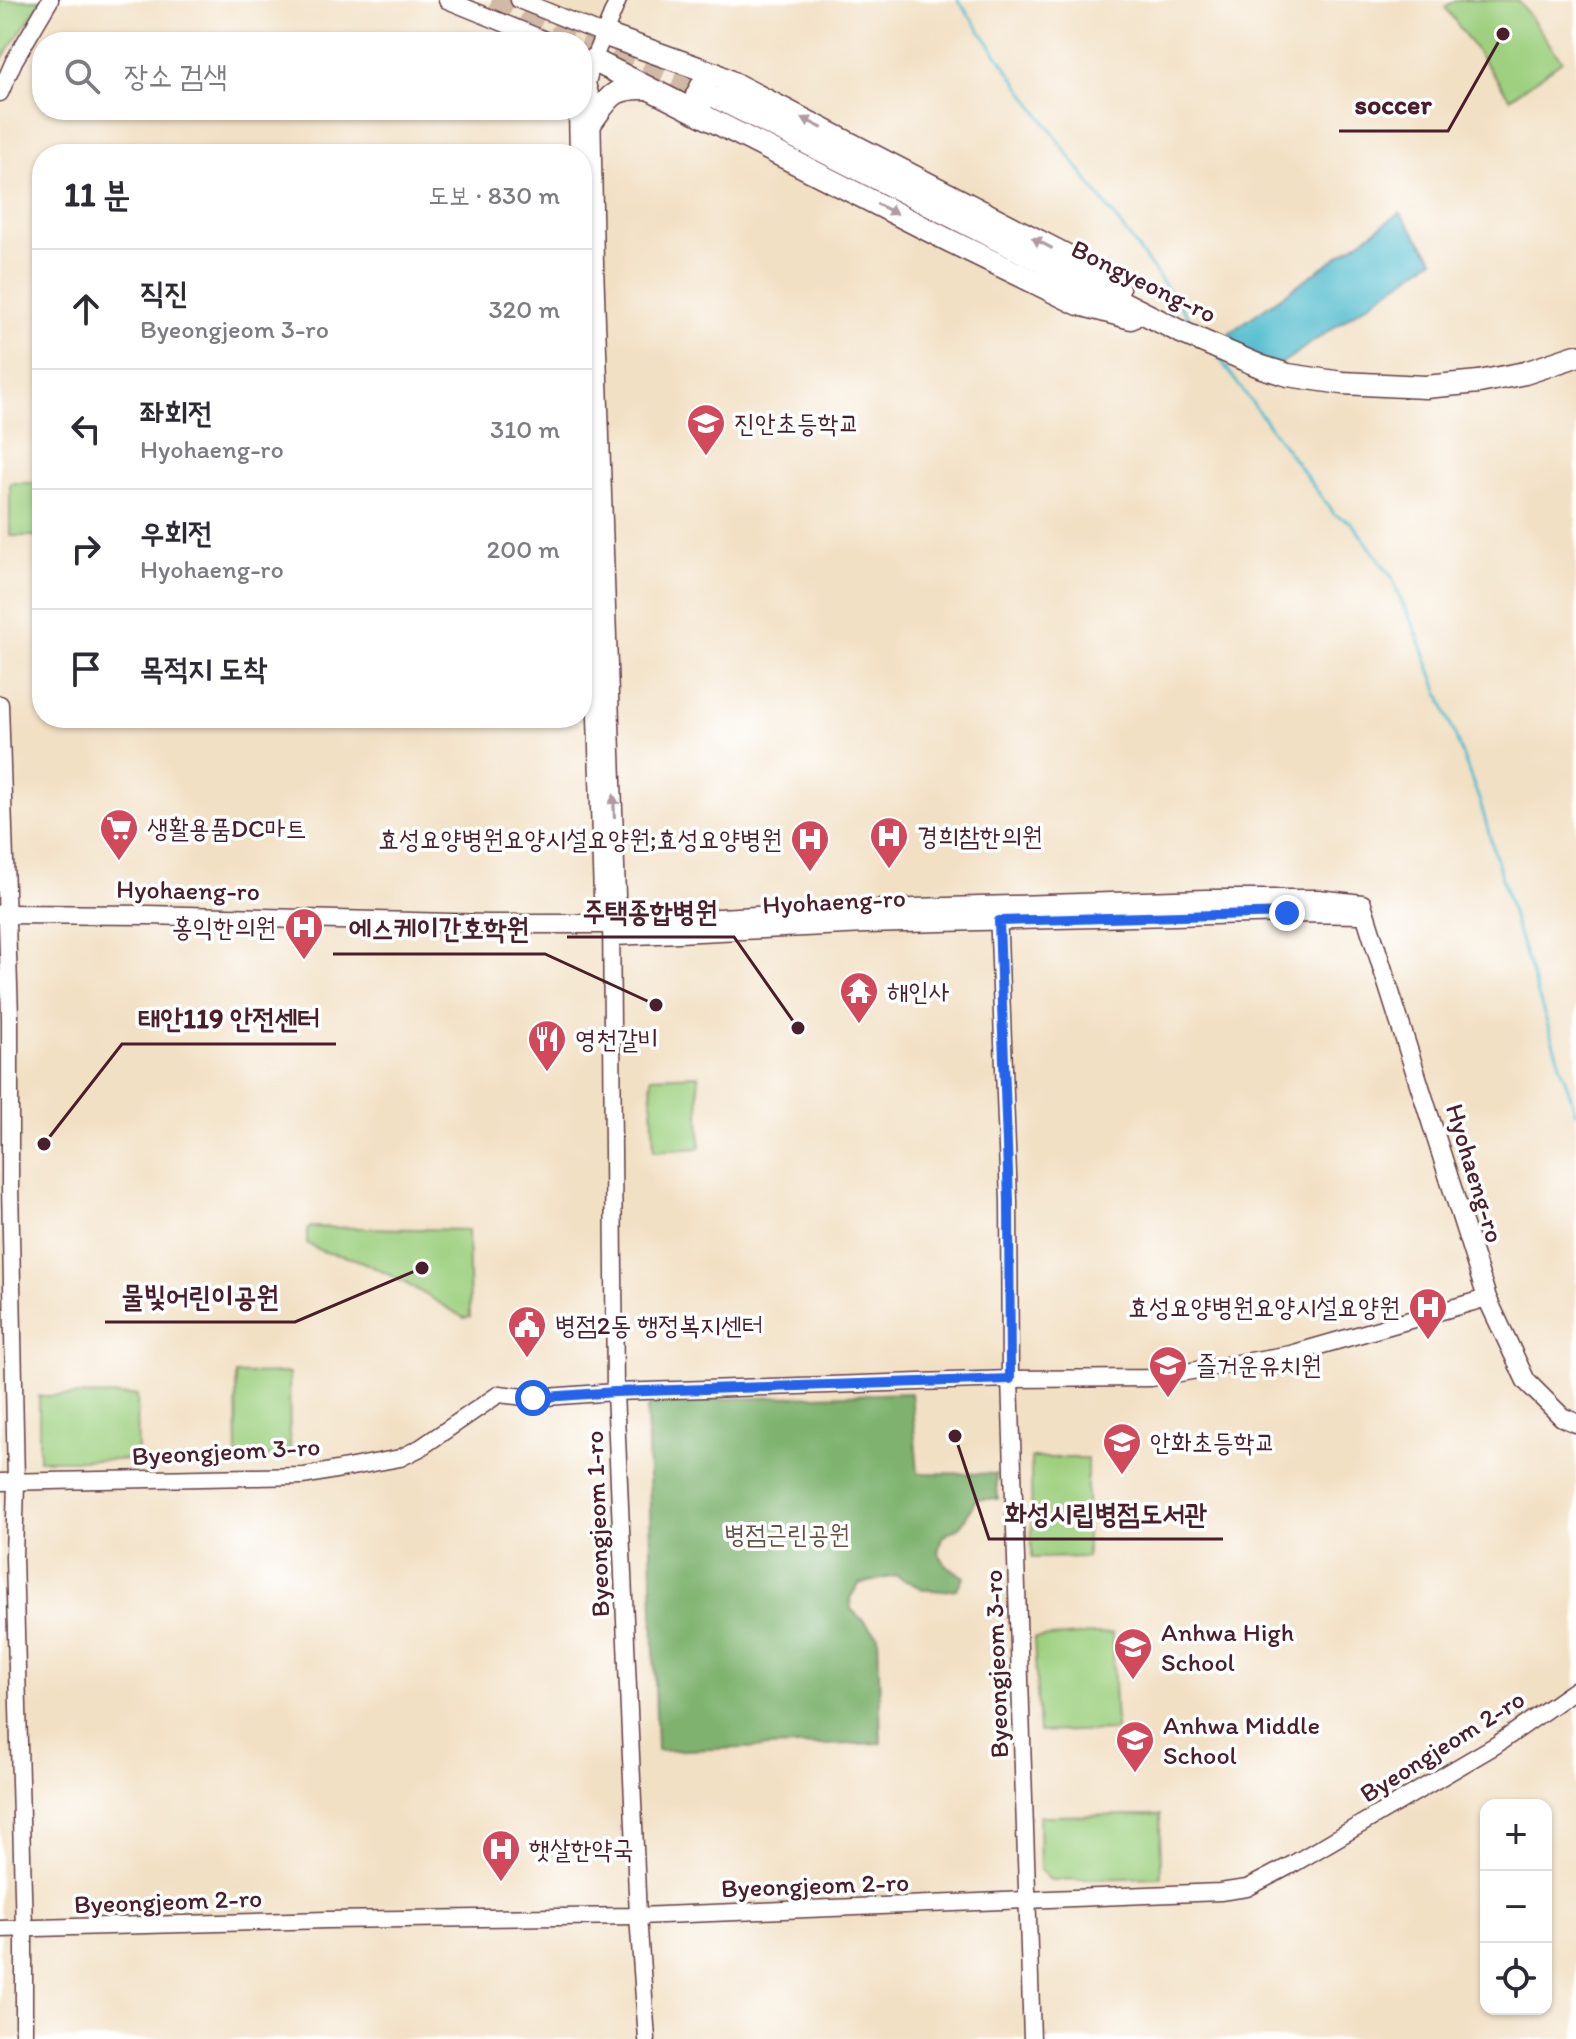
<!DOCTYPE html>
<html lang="ko">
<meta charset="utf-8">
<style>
body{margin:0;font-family:Itim,"Poor Story",sans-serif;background:#f2f2f3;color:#2b2b33}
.controls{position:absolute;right:24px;bottom:24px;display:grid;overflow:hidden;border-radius:16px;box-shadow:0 2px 6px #0004}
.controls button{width:72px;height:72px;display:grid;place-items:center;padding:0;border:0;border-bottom:2px solid #e1e1e2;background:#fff;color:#2b2b33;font:40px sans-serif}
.stop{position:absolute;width:24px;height:24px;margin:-18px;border:6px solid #2563eb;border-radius:50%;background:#fff}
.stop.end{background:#2563eb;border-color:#fff;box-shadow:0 2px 8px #0008}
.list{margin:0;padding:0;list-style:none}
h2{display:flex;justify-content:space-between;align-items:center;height:104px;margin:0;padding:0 32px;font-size:34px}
h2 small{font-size:26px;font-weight:400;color:#7c7c81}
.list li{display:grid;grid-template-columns:52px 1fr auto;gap:24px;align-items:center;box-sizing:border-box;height:120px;padding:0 32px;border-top:2px solid #e1e1e2}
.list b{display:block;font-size:30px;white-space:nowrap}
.list p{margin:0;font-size:26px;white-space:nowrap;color:#7c7c81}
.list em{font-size:26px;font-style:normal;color:#7c7c81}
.icon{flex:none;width:44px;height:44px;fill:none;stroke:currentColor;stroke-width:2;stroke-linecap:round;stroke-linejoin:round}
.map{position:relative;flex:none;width:1576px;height:2039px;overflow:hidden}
.search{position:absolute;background:#fff;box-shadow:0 2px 6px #0004;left:32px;top:32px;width:560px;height:88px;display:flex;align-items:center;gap:20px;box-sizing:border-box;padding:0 28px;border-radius:32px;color:#7c7c81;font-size:30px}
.panel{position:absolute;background:#fff;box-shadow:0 2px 6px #0004;left:32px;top:144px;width:560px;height:584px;border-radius:32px}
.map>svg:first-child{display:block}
.green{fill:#9ed080;stroke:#747856;stroke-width:2}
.forest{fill:#7eb26e;stroke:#64684c;stroke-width:2}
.water{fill:#51bccd;stroke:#4e6e7c;stroke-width:2}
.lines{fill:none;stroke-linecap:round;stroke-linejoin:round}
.stream{stroke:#51bccd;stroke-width:3}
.highway-tunnel{stroke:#d0b9a5;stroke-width:22;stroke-dasharray:22 11;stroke-linecap:butt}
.secondary-casing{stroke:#633c42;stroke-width:19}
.primary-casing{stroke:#633c42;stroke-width:21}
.highway-casing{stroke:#633c42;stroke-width:25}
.secondary{stroke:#fff;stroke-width:16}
.primary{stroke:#fff;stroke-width:18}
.highway{stroke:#fff;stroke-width:22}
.oneway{fill:#ae9aa0}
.route{stroke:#2563eb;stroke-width:10}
.labels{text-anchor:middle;stroke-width:7;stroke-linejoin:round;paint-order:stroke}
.street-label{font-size:26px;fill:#4a1f2b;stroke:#fff}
.poi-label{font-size:26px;fill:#4a1f2b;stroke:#fff;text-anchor:start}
.park-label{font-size:26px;fill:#635444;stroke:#fff}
.leader{fill:none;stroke:#4a1f2b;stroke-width:3}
.callout-dot{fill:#4a1f2b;stroke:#fff;stroke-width:3}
.callout-label{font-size:28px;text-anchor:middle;font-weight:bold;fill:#4a1f2b;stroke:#fff;stroke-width:7;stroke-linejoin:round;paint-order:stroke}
</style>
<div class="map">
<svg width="1576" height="2039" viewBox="0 0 1576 2039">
<rect width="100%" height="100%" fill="#fff"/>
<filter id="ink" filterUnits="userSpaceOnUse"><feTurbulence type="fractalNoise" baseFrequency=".0125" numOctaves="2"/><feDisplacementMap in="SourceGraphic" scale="16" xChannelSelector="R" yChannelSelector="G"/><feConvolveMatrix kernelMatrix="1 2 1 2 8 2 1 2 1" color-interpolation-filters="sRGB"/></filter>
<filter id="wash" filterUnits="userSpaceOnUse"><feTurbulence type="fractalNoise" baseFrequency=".006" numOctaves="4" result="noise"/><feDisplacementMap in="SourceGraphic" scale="32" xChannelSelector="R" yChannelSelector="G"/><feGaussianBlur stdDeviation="1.8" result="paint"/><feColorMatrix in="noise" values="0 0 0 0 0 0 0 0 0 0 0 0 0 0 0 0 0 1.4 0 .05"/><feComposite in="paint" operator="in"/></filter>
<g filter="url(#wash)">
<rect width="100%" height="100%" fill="#f2e0c4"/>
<g class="green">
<path d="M0,0H42L0,62Z"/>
<path d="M1455,0H1518L1562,61L1510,98L1445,7Z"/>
<rect x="10" y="483" width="32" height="53"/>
<path d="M698,1075L700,1148L654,1151L651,1077Z"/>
<path d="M310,1227L468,1230L470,1317L464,1318C430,1297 397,1277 360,1261C343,1254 322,1255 307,1243V1231Z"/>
<path d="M289,1373L290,1456H237L236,1374Z"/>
<path d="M137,1395L138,1460H39V1396Z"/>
<path d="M1031,1458H1087V1557L1032,1558Z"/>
<path d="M1112,1633L1116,1730L1039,1732L1034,1638Z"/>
<path d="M1160,1815L1161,1877L1050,1880L1040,1870L1039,1816Z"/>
</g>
<path class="forest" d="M911,1393L918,1473L996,1474L998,1499H976L961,1526L942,1537L938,1552L946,1565L964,1577L956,1589L942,1591L923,1589L896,1576L859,1584L850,1598L851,1609L878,1635L881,1743L657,1751L647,1409L655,1401Z"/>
<path class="water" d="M1400,213L1434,259L1260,378L1229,333Z"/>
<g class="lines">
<g class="stream">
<path d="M958,0L1065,150L1198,330"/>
<path d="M1219,358L1334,514L1352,523L1392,577L1402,603L1414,626L1480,802L1516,927L1576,1113"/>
</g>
</g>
</g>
<g filter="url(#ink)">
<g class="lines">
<path class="highway-tunnel" d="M492,0L715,96"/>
<g class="secondary-casing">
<g id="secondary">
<path d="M447,0L550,42"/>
<path d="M519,0L603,34"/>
<path d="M587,83L592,102L595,265L617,895L611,911L615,1392L638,1916L647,2039"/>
<path d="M0,93L14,61L50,0"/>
<path d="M583,93L587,83L593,60L618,0"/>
<path d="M577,110L578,154"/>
<path d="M582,302L602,896L611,911"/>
<path d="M0,704L10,1017V1185L16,1482L14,1557L24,1930V2039"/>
<path d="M998,909L1009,1201L1010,1379L1032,2039"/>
<path d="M0,1482L304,1476L400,1458L420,1448L499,1394L533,1398L615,1392L1010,1379L1151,1378L1291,1354L1487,1298"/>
<path d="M0,1929L327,1920L638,1916L1220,1892L1247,1888L1293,1864L1496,1745L1576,1689"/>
</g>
</g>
<g class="primary-casing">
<g id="primary">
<path d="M0,914L147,915L488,924H611L883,909L1206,899H1318L1362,904L1487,1298L1526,1381L1562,1417L1576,1423"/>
<path d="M615,936L866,924L1287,913L1365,914"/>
</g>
</g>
<g class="highway-casing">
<g id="highway">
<path d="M603,34L715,74L1079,262L1118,289"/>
<path d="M593,60L946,239L1079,304L1131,318"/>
<path d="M718,98L1181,332L1262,367L1288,375L1342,383L1425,387L1479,382L1525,373L1576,356"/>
<path d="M702,115L697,95L703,84L715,74"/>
<path d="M592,121C611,95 613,87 648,88"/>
</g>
</g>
<use href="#secondary" class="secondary"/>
<use href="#primary" class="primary"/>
<use href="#highway" class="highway"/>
</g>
<defs><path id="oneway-solid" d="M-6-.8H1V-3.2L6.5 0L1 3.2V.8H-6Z" transform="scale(2)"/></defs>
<g class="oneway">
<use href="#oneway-solid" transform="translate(812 123) rotate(-153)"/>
<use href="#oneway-solid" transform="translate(887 209) rotate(27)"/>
<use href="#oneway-solid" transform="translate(1042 243) rotate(-152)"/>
<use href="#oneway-solid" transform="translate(614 806) rotate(-92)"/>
</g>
</g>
<g class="lines" filter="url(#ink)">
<path class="route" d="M533,1398L615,1392L1010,1379L1009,1201L999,921L1287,913"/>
</g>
<defs>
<g id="school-pin" transform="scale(2)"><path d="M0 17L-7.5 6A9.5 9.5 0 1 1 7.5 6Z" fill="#d1495b" stroke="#fff"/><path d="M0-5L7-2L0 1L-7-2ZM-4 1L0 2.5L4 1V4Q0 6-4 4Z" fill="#fff"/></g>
<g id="supermarket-pin" transform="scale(2)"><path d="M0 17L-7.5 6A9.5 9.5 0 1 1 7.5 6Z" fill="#d1495b" stroke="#fff"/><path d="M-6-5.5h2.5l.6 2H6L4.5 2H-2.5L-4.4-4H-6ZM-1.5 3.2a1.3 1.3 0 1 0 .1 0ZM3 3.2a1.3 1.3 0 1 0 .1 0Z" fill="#fff"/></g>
<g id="hospital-pin" transform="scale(2)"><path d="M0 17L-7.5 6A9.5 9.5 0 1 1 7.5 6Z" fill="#d1495b" stroke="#fff"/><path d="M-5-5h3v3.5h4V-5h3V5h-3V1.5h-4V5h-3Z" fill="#fff"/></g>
<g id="temple-pin" transform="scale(2)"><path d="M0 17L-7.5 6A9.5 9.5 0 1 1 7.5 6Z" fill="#d1495b" stroke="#fff"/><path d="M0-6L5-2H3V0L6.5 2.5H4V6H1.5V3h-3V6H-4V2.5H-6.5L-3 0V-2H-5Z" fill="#fff"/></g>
<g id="restaurant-pin" transform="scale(2)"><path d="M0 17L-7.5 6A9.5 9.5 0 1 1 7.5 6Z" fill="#d1495b" stroke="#fff"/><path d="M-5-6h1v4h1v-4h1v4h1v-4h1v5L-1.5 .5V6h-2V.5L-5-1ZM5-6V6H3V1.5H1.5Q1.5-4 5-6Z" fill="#fff"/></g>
<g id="civic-pin" transform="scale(2)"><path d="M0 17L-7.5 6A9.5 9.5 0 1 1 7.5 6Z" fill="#d1495b" stroke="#fff"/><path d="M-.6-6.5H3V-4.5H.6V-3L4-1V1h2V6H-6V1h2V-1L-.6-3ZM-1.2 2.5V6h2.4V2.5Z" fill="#fff"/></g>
</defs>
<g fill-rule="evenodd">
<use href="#school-pin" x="706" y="423"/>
<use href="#supermarket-pin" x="119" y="828"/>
<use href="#hospital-pin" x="889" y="836"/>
<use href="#hospital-pin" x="810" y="839"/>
<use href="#hospital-pin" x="304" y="927"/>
<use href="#temple-pin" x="859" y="991"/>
<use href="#restaurant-pin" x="547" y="1039"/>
<use href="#hospital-pin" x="1428" y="1307"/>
<use href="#civic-pin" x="527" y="1325"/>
<use href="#school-pin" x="1168" y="1365"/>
<use href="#school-pin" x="1122" y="1442"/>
<use href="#school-pin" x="1133" y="1647"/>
<use href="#school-pin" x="1135" y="1740"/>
<use href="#hospital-pin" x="501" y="1849"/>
</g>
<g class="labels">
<g class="street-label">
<text transform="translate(1144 281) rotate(26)" y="9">Bongyeong-ro</text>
<text transform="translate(188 890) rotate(1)" y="9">Hyohaeng-ro</text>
<text transform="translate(834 901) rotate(-3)" y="9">Hyohaeng-ro</text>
<text transform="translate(1475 1173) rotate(73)" y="9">Hyohaeng-ro</text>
<text transform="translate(226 1451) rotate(-3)" y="9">Byeongjeom 3-ro</text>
<text transform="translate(597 1524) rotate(-92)" y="9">Byeongjeom 1-ro</text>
<text transform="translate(996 1664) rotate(-92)" y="9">Byeongjeom 3-ro</text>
<text transform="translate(1442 1746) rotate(-32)" y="9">Byeongjeom 2-ro</text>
<text transform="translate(815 1885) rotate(-2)" y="9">Byeongjeom 2-ro</text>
<text transform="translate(168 1901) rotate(-2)" y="9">Byeongjeom 2-ro</text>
</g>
<g class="poi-label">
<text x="734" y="432">진안초등학교</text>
<text x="147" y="837">생활용품DC마트</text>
<text x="917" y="845">경희참한의원</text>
<text x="782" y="848" text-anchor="end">효성요양병원요양시설요양원;효성요양병원</text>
<text x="276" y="936" text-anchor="end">홍익한의원</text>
<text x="887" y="1000">해인사</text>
<text x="575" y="1048">영천갈비</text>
<text x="1400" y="1316" text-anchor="end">효성요양병원요양시설요양원</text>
<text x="555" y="1334">병점2동 행정복지센터</text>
<text x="1196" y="1374">즐거운유치원</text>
<text x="1150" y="1451">안화초등학교</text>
<text x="1161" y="1641">Anhwa High<tspan x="1161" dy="30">School</tspan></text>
<text x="1163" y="1734">Anhwa Middle<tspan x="1163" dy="30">School</tspan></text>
<text x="529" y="1858">햇살한약국</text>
</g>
<g class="park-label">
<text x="787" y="1543">병점근린공원</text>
</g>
</g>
<path class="leader" d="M1503 34L1448 131H1339M798 1028L734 937H567M656 1005L545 954H333M44 1144L122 1044H336M422 1268L295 1322H105M955 1436L989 1539H1223"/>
<g class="callout-dot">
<circle cx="1503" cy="34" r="8"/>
<circle cx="798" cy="1028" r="8"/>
<circle cx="656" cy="1005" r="8"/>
<circle cx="44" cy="1144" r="8"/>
<circle cx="422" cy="1268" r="8"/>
<circle cx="955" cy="1436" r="8"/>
</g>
<g class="callout-label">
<text x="1393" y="114">soccer</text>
<text x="650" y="921">주택종합병원</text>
<text x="439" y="938">에스케이간호학원</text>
<text x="229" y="1028">태안119 안전센터</text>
<text x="200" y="1306">물빛어린이공원</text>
<text x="1106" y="1523">화성시립병점도서관</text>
</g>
</svg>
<div class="controls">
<button>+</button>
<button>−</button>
<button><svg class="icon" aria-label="locate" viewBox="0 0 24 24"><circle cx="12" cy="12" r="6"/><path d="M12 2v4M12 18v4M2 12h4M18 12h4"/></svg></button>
</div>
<div class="stop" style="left:533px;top:1398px"></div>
<div class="stop end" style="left:1287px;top:913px"></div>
<div class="search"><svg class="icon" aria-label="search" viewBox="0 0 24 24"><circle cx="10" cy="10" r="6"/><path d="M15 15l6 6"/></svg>장소 검색</div>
<section class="panel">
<h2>11 분<small>도보 · 830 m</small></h2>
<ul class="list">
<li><svg class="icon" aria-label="ahead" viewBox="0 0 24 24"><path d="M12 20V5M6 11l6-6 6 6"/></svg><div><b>직진</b><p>Byeongjeom 3-ro</p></div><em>320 m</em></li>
<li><svg class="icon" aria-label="left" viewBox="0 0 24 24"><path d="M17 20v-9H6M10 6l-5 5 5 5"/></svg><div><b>좌회전</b><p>Hyohaeng-ro</p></div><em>310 m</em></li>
<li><svg class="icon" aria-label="right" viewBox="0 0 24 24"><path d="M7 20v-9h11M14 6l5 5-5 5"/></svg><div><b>우회전</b><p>Hyohaeng-ro</p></div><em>200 m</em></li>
<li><svg class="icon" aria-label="arrive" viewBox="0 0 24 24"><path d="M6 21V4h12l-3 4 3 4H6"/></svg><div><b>목적지 도착</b></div></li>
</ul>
</section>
</div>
